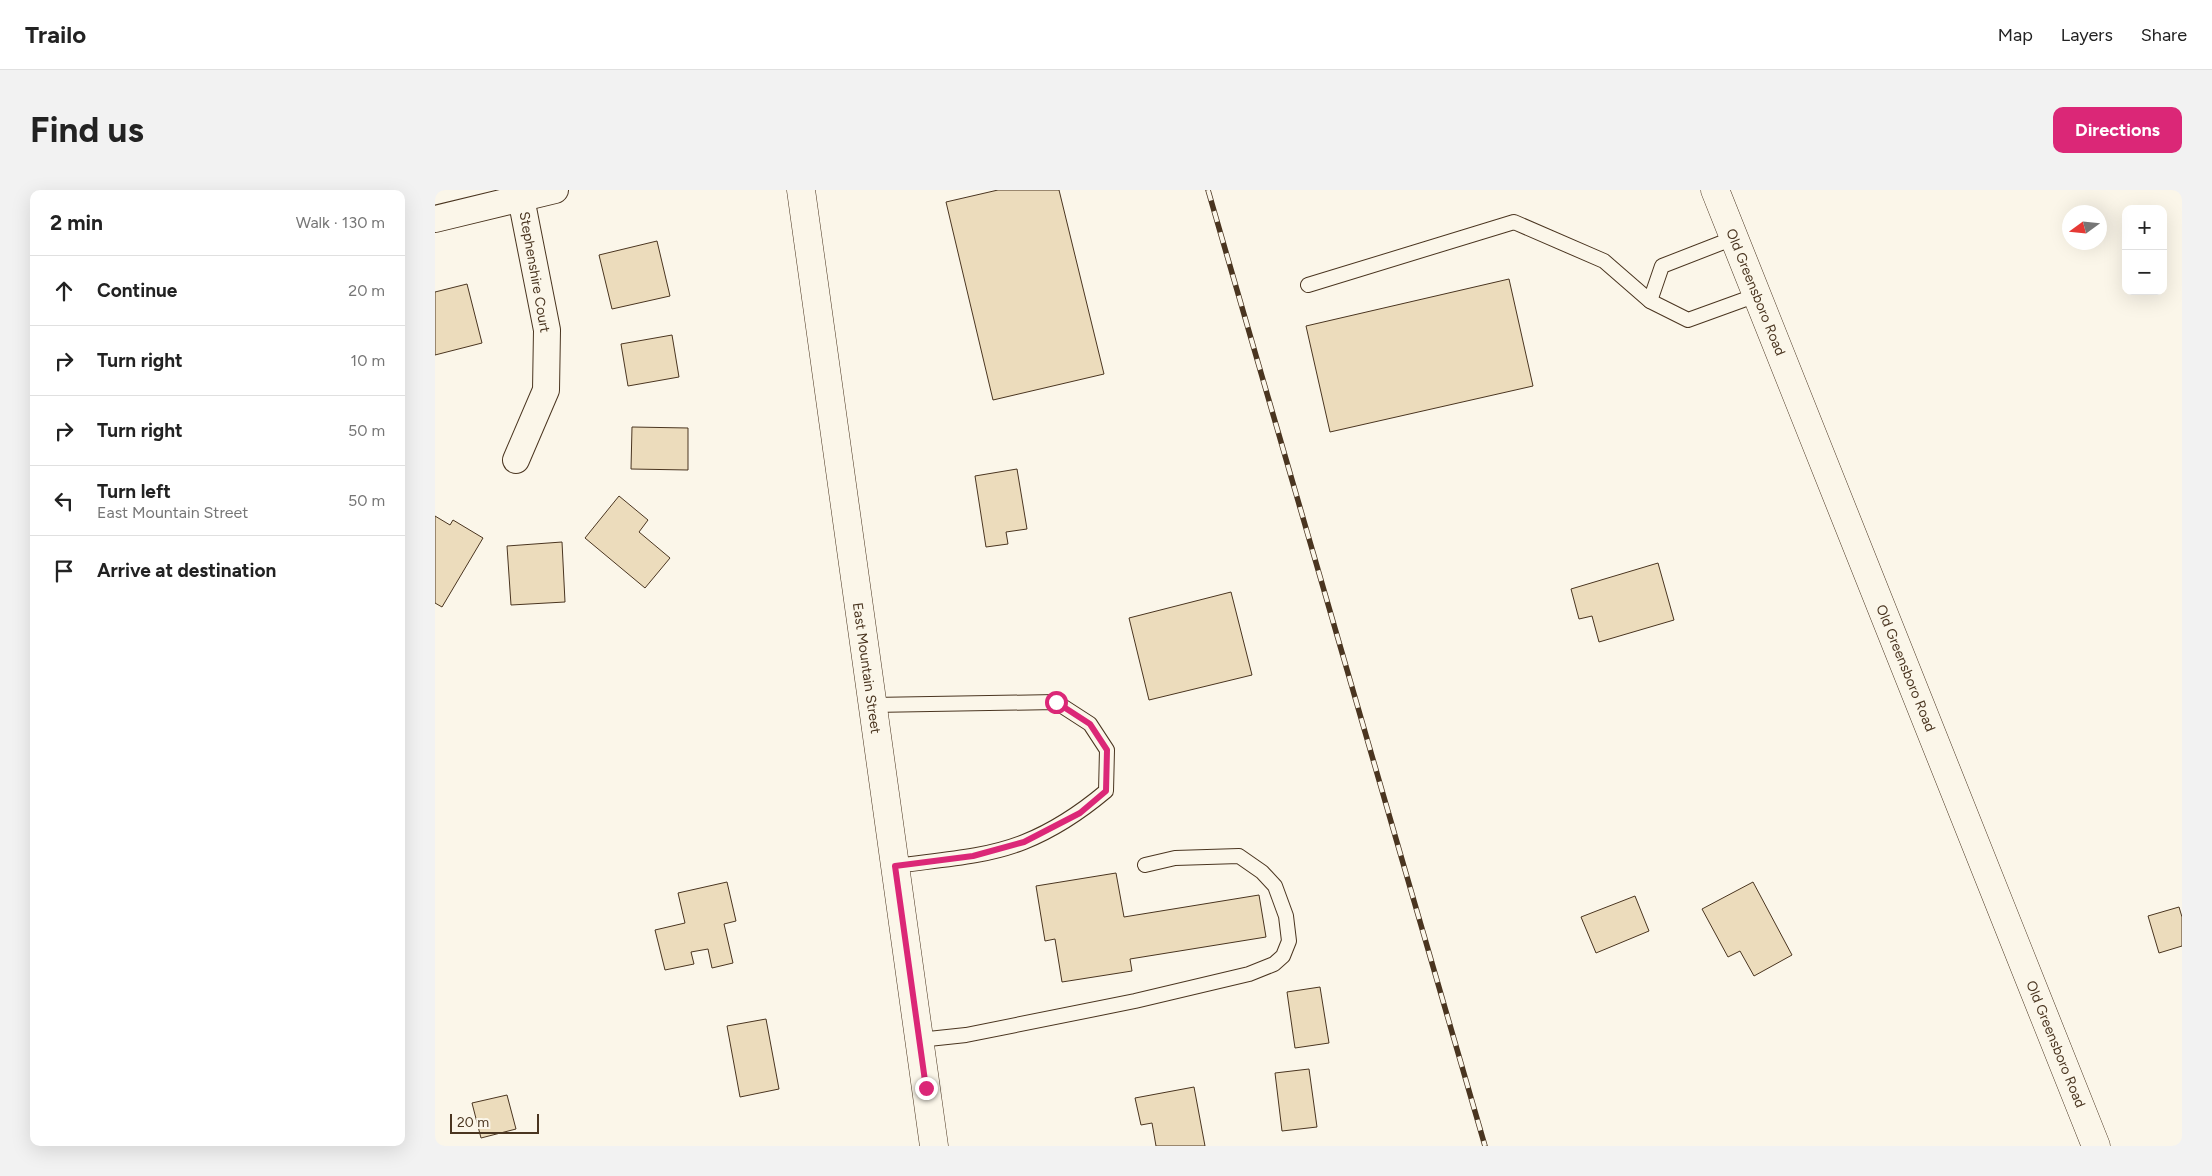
<!DOCTYPE html>
<meta charset="utf-8">
<style>
body{margin:0;font-family:Figtree,sans-serif;background:#f2f2f2;color:#222}
.controls{position:absolute;right:15px;top:15px;display:grid;overflow:hidden;border-radius:10px;box-shadow:0 5px 20px #0002}
.controls button{width:45px;height:45px;display:grid;place-items:center;padding:0;border:0;border-bottom:1px solid #e0e0e0;background:#fff;color:#222;font:25px sans-serif}
.compass{position:absolute;left:1627px;top:15px;width:45px;height:45px;border-radius:50%;background:#fff;box-shadow:0 5px 20px #0002;rotate:255deg}
.scale{position:absolute;left:15px;bottom:12px;width:89px;box-sizing:border-box;padding-left:5px;border:2px solid #4a3520;border-top:0;font-size:14px;line-height:18px;white-space:nowrap;color:#4a3520;-webkit-text-stroke:4px #fbf6e9;paint-order:stroke}
.stop{position:absolute;width:15px;height:15px;margin:-11px;border:4px solid #db2777;border-radius:50%;background:#fff}
.stop.end{background:#db2777;border-color:#fff;box-shadow:0 1px 5px #0008}
.list{margin:0;padding:0;list-style:none}
h2{display:flex;justify-content:space-between;align-items:center;height:65px;margin:0;padding:0 20px;font-size:21px}
h2 small{font-size:16px;font-weight:400;color:#767676}
.list li{display:grid;grid-template-columns:32px 1fr auto;gap:15px;align-items:center;box-sizing:border-box;height:70px;padding:0 20px;border-top:1px solid #e0e0e0}
.list b{display:block;font-size:19px;white-space:nowrap}
.list p{margin:0;font-size:16px;white-space:nowrap;color:#767676}
.list em{font-size:16px;font-style:normal;color:#767676}
.icon{flex:none;width:28px;height:28px;fill:none;stroke:currentColor;stroke-width:2;stroke-linecap:round;stroke-linejoin:round}
.map{position:relative;flex:none;width:1747px;height:956px;overflow:hidden;border-radius:10px}
header{display:flex;align-items:center;gap:30px;box-sizing:border-box;height:70px;padding:0 25px;background:#fff;border-bottom:1px solid #e0e0e0}
header strong{font-size:24px}
nav{display:flex;gap:28px;margin-inline-start:auto;font-size:18px}
.intro{display:flex;align-items:center;justify-content:space-between;box-sizing:border-box;height:120px;padding:0 30px}
h1{margin:0;font-size:35px}
.button{padding:12px 22px;border-radius:10px;background:#db2777;color:#fff;font-size:18px;font-weight:700}
main{display:flex;gap:30px;padding:0 30px}
aside{flex:1;background:#fff;border-radius:10px;box-shadow:0 5px 20px #0002}
.map>svg:first-child{display:block}
.building{fill:#ecdcbc;stroke:#4a3520}
.lines{fill:none;stroke-linecap:round;stroke-linejoin:round}
.lane-casing{stroke:#4a3520;stroke-width:16}
.street-casing{stroke:#4a3520;stroke-width:28}
.secondary-casing{stroke:#4a3520;stroke-width:29}
.primary-casing{stroke:#4a3520;stroke-width:29}
.lane{stroke:#fbf6e9;stroke-width:14}
.street{stroke:#fbf6e9;stroke-width:26}
.secondary{stroke:#fbf6e9;stroke-width:28}
.primary{stroke:#fbf6e9;stroke-width:28}
.rail-casing{stroke:#4a3520;stroke-width:5.5}
.rail{stroke:#fbf6e9;stroke-width:4;stroke-dasharray:11;stroke-linecap:butt}
.route{stroke:#db2777;stroke-width:6}
.labels{text-anchor:middle;stroke-width:4;stroke-linejoin:round;paint-order:stroke}
.street-label{font-size:14px;fill:#4a3520;stroke:#fbf6e9}
</style>
<header>
<strong>Trailo</strong>
<nav><a>Map</a><a>Layers</a><a>Share</a></nav>
</header>
<div class="intro"><h1>Find us</h1><a class="button">Directions</a></div>
<main>
<aside>
<h2>2 min<small>Walk · 130 m</small></h2>
<ul class="list">
<li><svg class="icon" aria-label="ahead" viewBox="0 0 24 24"><path d="M12 20V5M6 11l6-6 6 6"/></svg><div><b>Continue</b></div><em>20 m</em></li>
<li><svg class="icon" aria-label="right" viewBox="0 0 24 24"><path d="M7 20v-9h11M14 6l5 5-5 5"/></svg><div><b>Turn right</b></div><em>10 m</em></li>
<li><svg class="icon" aria-label="right" viewBox="0 0 24 24"><path d="M7 20v-9h11M14 6l5 5-5 5"/></svg><div><b>Turn right</b></div><em>50 m</em></li>
<li><svg class="icon" aria-label="left" viewBox="0 0 24 24"><path d="M17 20v-9H6M10 6l-5 5 5 5"/></svg><div><b>Turn left</b><p>East Mountain Street</p></div><em>50 m</em></li>
<li><svg class="icon" aria-label="arrive" viewBox="0 0 24 24"><path d="M6 21V4h12l-3 4 3 4H6"/></svg><div><b>Arrive at destination</b></div></li>
</ul>
</aside>
<div class="map">
<svg width="1747" height="956" viewBox="0 0 1747 956">
<rect width="100%" height="100%" fill="#fbf6e9"/>
<g class="building">
<path d="M563,0H624L669,184L558,210L511,12Z"/>
<path d="M222,51L235,106L177,119L164,65Z"/>
<path d="M1074,89L1098,196L895,242L871,136Z"/>
<path d="M32,94L47,153L0,165V102Z"/>
<path d="M237,145L244,187L193,196L186,154Z"/>
<path d="M197,237L253,238V280L196,279Z"/>
<path d="M582,279L592,339L571,342L573,354L551,357L540,286Z"/>
<path d="M184,306L213,330L204,342L235,368L210,398L150,348Z"/>
<path d="M0,326L15,335L18,330L48,348L7,417L0,413Z"/>
<path d="M127,352L130,412L76,415L72,356Z"/>
<path d="M1223,373L1239,430L1164,452L1157,426L1144,429L1136,399Z"/>
<path d="M796,402L817,485L714,510L694,428Z"/>
<path d="M681,683L689,727L824,705L831,747L695,769L697,781L627,792L620,749L610,751L601,696Z"/>
<path d="M292,692L301,731L289,734L298,773L277,778L273,759L256,762L259,774L230,780L220,740L250,733L243,703Z"/>
<path d="M1318,692L1357,765L1319,786L1305,761L1293,767L1267,719Z"/>
<path d="M1200,706L1214,741L1161,763L1146,727Z"/>
<path d="M1744,717L1747,727V756L1724,763L1713,726Z"/>
<path d="M885,797L894,853L860,858L852,802Z"/>
<path d="M331,829L344,899L305,907L292,836Z"/>
<path d="M874,879L882,937L847,941L840,883Z"/>
<path d="M759,897L770,956H721L717,933L706,935L700,908Z"/>
<path d="M72,905L81,939L46,948L37,913Z"/>
</g>
<g class="lines">
<g class="lane-casing">
<g id="lane">
<path d="M873,95L1079,32L1169,71L1215,111L1253,130L1322,105"/>
<path d="M1215,111L1227,76L1299,48"/>
<path d="M437,515L621,512L655,534L672,560L671,601C646,622 619,640 589,652C549,668 502,670 460,676"/>
<path d="M484,850L531,845L700,811L814,784L839,774L848,766L854,751L851,726L840,696L827,682L804,666L740,668L710,675"/>
</g>
</g>
<g class="street-casing">
<g id="street">
<path d="M0,29L120,0"/>
<path d="M81,270L111,200L112,140L86,8"/>
</g>
</g>
<g class="secondary-casing">
<path id="secondary" d="M1280,0L1661,956"/>
</g>
<g class="primary-casing">
<path id="primary" d="M366,0L499,956"/>
</g>
<use href="#lane" class="lane"/>
<use href="#street" class="street"/>
<use href="#secondary" class="secondary"/>
<use href="#primary" class="primary"/>
<g class="rail-casing">
<path id="rail" d="M773,0L1050,956"/>
</g>
<use href="#rail" class="rail"/>
</g>
<g class="lines">
<path class="route" d="M491,898L460,676L538,666L589,652L645,623L671,601L672,560L655,534L621,512"/>
</g>
<g class="labels">
<g class="street-label">
<text transform="translate(100 82) rotate(80)" y="5">Stephenshire Court</text>
<text transform="translate(1321 102) rotate(68)" y="5">Old Greensboro Road</text>
<text transform="translate(432 478) rotate(82)" y="5">East Mountain Street</text>
<text transform="translate(1471 478) rotate(68)" y="5">Old Greensboro Road</text>
<text transform="translate(1621 854) rotate(68)" y="5">Old Greensboro Road</text>
</g>
</g>
</svg>
<div class="controls">
<button>+</button>
<button>−</button>
</div>
<svg class="compass" viewBox="-18 -18 36 36"><path d="M0-13l5 13h-10z" fill="#e53935"/><path d="M0 13l5-13h-10z" fill="#767676"/></svg>
<div class="scale">20 m</div>
<div class="stop" style="left:621px;top:512px"></div>
<div class="stop end" style="left:491px;top:898px"></div>
</div>
</main>
